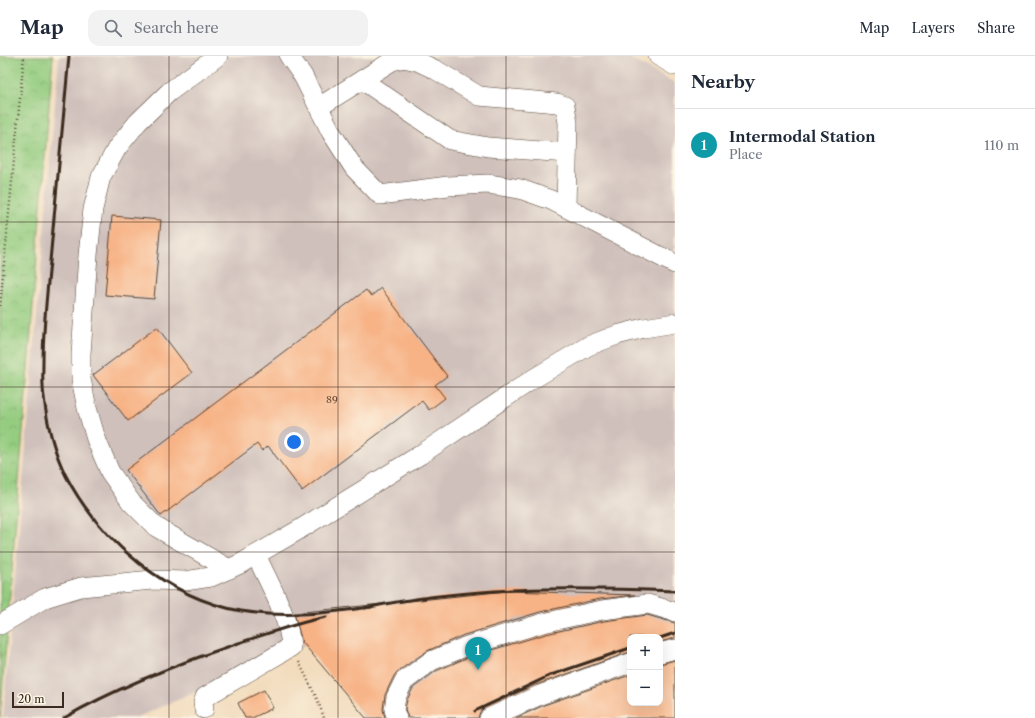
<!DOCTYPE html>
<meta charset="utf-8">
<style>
body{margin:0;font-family:"Libre Caslon Text",serif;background:#f2f2f3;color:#1f2937}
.controls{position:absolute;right:12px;bottom:12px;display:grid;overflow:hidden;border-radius:8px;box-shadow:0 4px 16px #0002}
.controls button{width:36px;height:36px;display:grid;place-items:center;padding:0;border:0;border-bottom:1px solid #e0e1e3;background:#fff;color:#1f2937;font:20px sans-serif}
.scale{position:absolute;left:12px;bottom:10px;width:52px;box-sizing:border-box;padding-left:4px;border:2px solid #3b2a1e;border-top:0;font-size:11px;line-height:14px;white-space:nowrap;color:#3b2a1e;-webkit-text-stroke:3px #fcf5e5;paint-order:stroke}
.you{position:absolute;left:294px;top:386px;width:14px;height:14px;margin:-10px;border:3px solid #fff;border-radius:50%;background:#1a73e8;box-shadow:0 0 0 6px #1a73e833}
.badge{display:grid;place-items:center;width:26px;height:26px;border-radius:50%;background:#d1495b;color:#fff;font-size:13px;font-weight:700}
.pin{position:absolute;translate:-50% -33px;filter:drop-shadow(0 1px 2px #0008)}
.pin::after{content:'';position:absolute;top:21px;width:14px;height:12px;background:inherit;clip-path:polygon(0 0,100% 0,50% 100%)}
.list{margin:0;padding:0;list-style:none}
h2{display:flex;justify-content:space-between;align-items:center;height:52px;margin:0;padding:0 16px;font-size:17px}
h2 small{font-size:13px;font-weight:400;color:#747a83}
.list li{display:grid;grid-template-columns:26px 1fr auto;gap:12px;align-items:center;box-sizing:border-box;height:72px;padding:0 16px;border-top:1px solid #e0e1e3}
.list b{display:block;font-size:15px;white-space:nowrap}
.list p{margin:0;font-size:13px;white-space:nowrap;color:#747a83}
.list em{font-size:13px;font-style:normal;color:#747a83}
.icon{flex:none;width:22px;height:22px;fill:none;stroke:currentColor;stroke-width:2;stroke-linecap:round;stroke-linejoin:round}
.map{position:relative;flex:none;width:675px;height:662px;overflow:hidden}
header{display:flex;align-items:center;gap:24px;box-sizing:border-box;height:56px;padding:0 20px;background:#fff;border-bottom:1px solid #e0e1e3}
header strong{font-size:19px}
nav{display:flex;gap:22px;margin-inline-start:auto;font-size:14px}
.search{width:280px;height:36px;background:#f2f2f3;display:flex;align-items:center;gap:10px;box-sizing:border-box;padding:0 14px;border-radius:12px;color:#747a83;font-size:15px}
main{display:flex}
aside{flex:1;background:#fff}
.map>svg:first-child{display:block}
.industrial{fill:#cfc0bb}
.park{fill:url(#park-crowns);stroke:#687b4f}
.building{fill:#f7b285}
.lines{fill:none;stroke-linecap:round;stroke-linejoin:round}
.minor-casing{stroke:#564536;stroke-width:20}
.path{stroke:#564536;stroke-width:2.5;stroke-dasharray:1 3;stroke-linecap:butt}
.minor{stroke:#fff;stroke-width:19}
.rail{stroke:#3b2a1e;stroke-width:3}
.grid{fill:none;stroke:#3b2a1e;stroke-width:1;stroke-opacity:0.55}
.labels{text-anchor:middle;stroke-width:3.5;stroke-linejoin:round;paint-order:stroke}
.number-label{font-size:10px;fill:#6a4c38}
</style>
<header>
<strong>Map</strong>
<div class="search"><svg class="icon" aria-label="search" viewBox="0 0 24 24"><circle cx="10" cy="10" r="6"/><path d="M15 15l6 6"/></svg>Search here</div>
<nav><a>Map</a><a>Layers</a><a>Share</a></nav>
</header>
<main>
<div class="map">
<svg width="675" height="662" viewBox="0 0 675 662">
<defs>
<pattern id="park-crowns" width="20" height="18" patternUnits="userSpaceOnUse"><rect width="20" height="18" fill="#94cc80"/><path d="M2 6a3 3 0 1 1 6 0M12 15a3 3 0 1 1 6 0" fill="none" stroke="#80af6e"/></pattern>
</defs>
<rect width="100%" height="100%" fill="#fcf5e5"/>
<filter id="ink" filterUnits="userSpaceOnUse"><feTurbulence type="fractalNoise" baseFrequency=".025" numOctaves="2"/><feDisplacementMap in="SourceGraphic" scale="8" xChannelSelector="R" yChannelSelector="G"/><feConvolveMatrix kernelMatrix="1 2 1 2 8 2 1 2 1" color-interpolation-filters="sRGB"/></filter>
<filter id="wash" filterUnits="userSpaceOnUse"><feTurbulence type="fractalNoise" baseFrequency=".012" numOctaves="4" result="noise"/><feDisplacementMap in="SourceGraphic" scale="16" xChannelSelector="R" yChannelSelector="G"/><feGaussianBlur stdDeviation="0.9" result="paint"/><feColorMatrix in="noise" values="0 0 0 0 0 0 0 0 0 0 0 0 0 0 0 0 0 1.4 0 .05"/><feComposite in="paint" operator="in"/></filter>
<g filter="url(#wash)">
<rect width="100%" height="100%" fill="#f2dcbd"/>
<path class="industrial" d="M59,0H626L675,27V608L660,611V581H630V619L571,637L507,662H364L311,587L135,662H3Z"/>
<path class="park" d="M0,0H53L0,662Z"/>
<g id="blocks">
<g class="building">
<path d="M112,160L161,164L154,243L105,239Z"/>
<path d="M381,232L447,320L435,329L445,342L429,354L422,345L302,435L268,390L262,395L257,388L161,460L126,414L366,234L371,240Z"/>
<path d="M157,271L192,317L128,365L93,319Z"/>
<path d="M507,535L635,539L600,543L540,556L464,579L427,595L397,616L394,620L385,639L383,653L385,662H366L302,586L294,557Z"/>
<path d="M647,559L675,567V582L660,586V581H630V596L535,629L484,652L480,656L478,662H408L405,653L407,644L413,632L436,615L471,600L546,578L604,565Z"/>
<path d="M675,604V662H516L544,649L630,619V647H660V608Z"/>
<path d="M264,634L273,652L252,662H245L238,647Z"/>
</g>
</g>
</g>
<g filter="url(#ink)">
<use href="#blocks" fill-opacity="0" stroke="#564536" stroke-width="1"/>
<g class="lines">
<g class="minor-casing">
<g id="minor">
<path d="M218,0L169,36L138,66L117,92L101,121L93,153L88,199L81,298V323L87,352L96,383L110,416L131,446L156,471L229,513"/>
<path d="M289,0L303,20L331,76L354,112L380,139L448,130L488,128L520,133L551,144L675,208"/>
<path d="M658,0L675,10"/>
<path d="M362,24L450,84L488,91L567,97"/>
<path d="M319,51L392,5L403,2L417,5L436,14L479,40L557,47L565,50L568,67L566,151"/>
<path d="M0,569L45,542L81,531L152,524L185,525L211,521L240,508L297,475L420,399L533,323L588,290L617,279L644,272L675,267"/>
<path d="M660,597L675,593"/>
<path d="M204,653L203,647L205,641L291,591C290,563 268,525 256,499"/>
<path d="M397,662L394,654L396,641L404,625L431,605L467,590L543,567L602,554L648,548L675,556"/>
<path d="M489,662L540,639L630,607"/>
</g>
</g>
<g class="path">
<path d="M0,250L24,0"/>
<path d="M299,606L318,645L324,662"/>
</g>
<use href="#minor" class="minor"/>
<g class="rail">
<path d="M69,0C62,72 56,144 49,216C46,246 43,276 43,306C43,318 42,329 44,341C47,368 54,396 66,420C100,485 168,542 241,555C285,562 328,557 371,551"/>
<path d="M365,552C467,530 572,531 675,535"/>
<path d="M660,582L675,577"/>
<path d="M475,655L551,619L630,592"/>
<path d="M64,662C118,631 177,608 236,588C266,578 296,567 326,561"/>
</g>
</g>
</g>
<path class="grid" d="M169,0V662M338,0V662M506,0V662M0,166H675M0,331H675M0,496H675"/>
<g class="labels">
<g class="number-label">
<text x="332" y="347">89</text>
</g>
</g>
</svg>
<div class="controls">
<button>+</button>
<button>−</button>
</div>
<div class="scale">20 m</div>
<div class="you"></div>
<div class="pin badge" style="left:478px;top:614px;background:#0f9aa8">1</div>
</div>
<aside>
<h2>Nearby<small></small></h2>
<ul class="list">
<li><span class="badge" style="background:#0f9aa8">1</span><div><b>Intermodal Station</b><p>Place</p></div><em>110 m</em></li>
</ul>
</aside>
</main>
